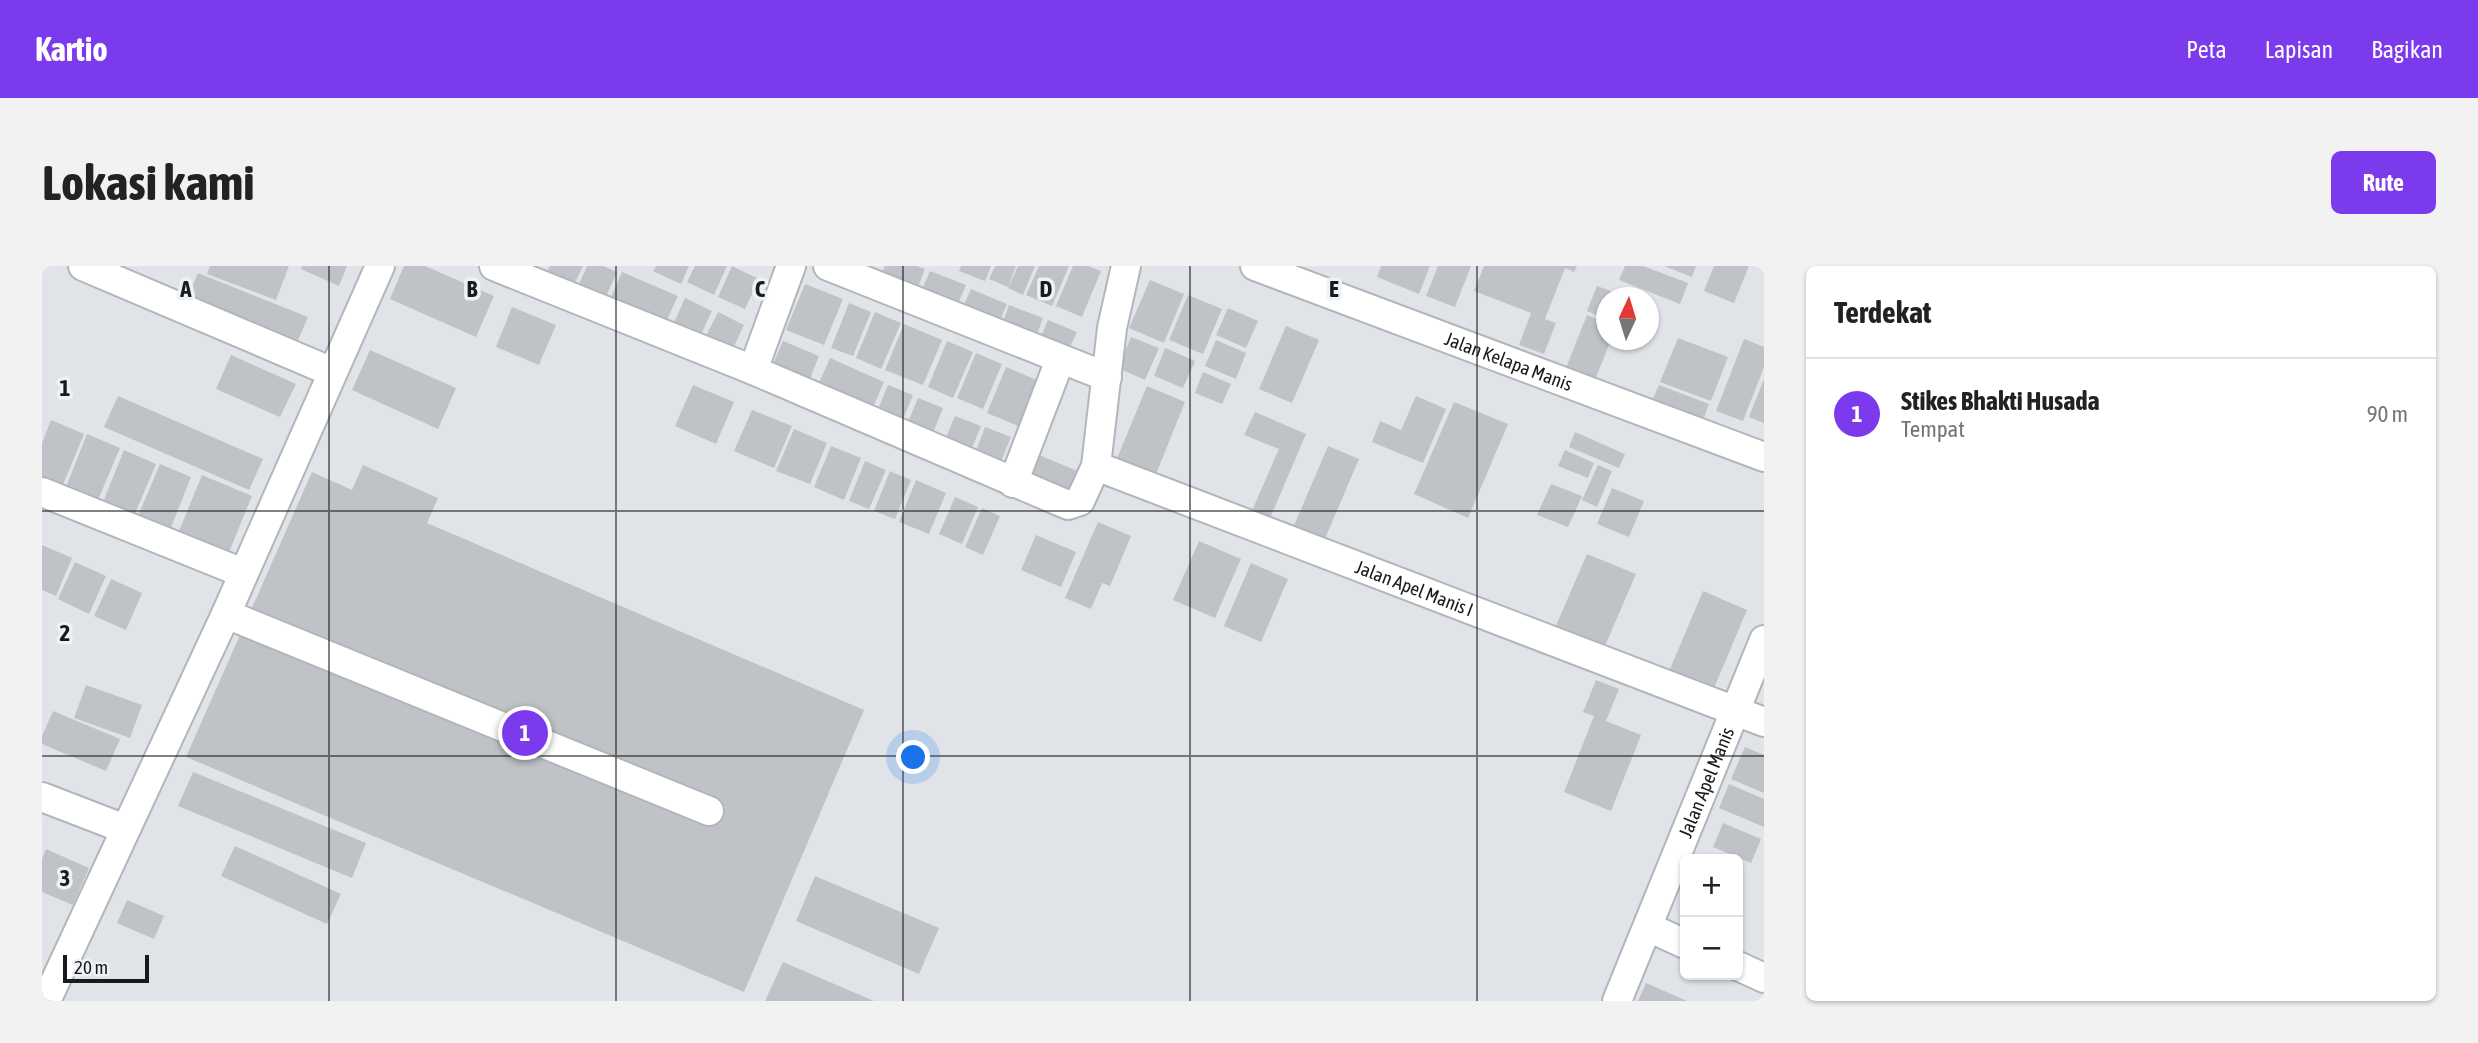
<!DOCTYPE html>
<html lang="id">
<meta charset="utf-8">
<style>
body{margin:0;font-family:"Asap Condensed",sans-serif;background:#f2f2f2;color:#222}
.controls{position:absolute;right:21px;bottom:21px;display:grid;overflow:hidden;border-radius:10px;box-shadow:0 2px 5px #0004}
.controls button{width:63px;height:63px;display:grid;place-items:center;padding:0;border:0;border-bottom:2px solid #e0e0e0;background:#fff;color:#222;font:35px sans-serif}
.compass{position:absolute;left:1554px;top:21px;width:63px;height:63px;border-radius:50%;background:#fff;box-shadow:0 2px 5px #0004;rotate:4deg}
.scale{position:absolute;left:21px;bottom:18px;width:86px;box-sizing:border-box;padding-left:7px;border:4px solid #191a1c;border-top:0;font-size:19px;line-height:24px;white-space:nowrap;color:#191a1c;-webkit-text-stroke:5px #eef1f6;paint-order:stroke}
.you{position:absolute;left:872px;top:492px;width:24px;height:24px;margin:-18px;border:5px solid #fff;border-radius:50%;background:#1a73e8;box-shadow:0 0 0 10px #1a73e833}
.badge{display:grid;place-items:center;width:46px;height:46px;border-radius:50%;background:#7c3aed;color:#fff;font-size:23px;font-weight:700}
.pin{position:absolute;translate:-50% -50%;border:4px solid #fff;box-shadow:0 2px 7px #0006}
.list{margin:0;padding:0;list-style:none}
h2{display:flex;justify-content:space-between;align-items:center;height:91px;margin:0;padding:0 28px;font-size:30px}
h2 small{font-size:23px;font-weight:400;color:#767676}
.list li{display:grid;grid-template-columns:46px 1fr auto;gap:21px;align-items:center;box-sizing:border-box;height:112px;padding:0 28px;border-top:2px solid #e0e0e0}
.list b{display:block;font-size:26px;white-space:nowrap}
.list p{margin:0;font-size:23px;white-space:nowrap;color:#767676}
.list em{font-size:23px;font-style:normal;color:#767676}
.map{position:relative;flex:none;width:1722px;height:735px;overflow:hidden;border-radius:10px}
header{display:flex;align-items:center;gap:42px;box-sizing:border-box;height:98px;padding:0 35px;background:#7c3aed;color:#fff}
header strong{font-size:33px}
nav{display:flex;gap:38px;margin-inline-start:auto;font-size:24px}
.intro{display:flex;align-items:center;justify-content:space-between;box-sizing:border-box;height:168px;padding:0 42px}
h1{margin:0;font-size:49px}
.button{padding:18px 32px;border-radius:10px;background:#7c3aed;color:#fff;font-size:24px;font-weight:700}
main{display:flex;gap:42px;padding:0 42px}
aside{flex:1;background:#fff;border-radius:10px;box-shadow:0 2px 5px #0004}
.map>svg:first-child{display:block}
.building{fill:#bfc2c7}
.lines{fill:none;stroke-linecap:round;stroke-linejoin:round}
.minor-casing{stroke:#b2b5ba;stroke-width:32}
.minor{stroke:#fff;stroke-width:28}
.grid{fill:none;stroke:#191a1c;stroke-width:2;stroke-opacity:0.55}
.labels{text-anchor:middle;stroke-width:7;stroke-linejoin:round;paint-order:stroke}
.street-label{font-size:19px;fill:#191a1c;stroke:#eef1f6}
.grid-label{font-size:23px;text-anchor:middle;font-weight:bold;fill:#191a1c;stroke:#eef1f6;stroke-width:7;stroke-linejoin:round;paint-order:stroke}
</style>
<header>
<strong>Kartio</strong>
<nav><a>Peta</a><a>Lapisan</a><a>Bagikan</a></nav>
</header>
<div class="intro"><h1>Lokasi kami</h1><a class="button">Rute</a></div>
<main>
<div class="map">
<svg width="1722" height="735" viewBox="0 0 1722 735">
<rect width="100%" height="100%" fill="#e0e4e9"/>
<g class="building">
<path d="M168,0H247L234,34L165,8Z"/>
<path d="M260,0H305L297,20L259,3Z"/>
<path d="M362,0H383L452,30L434,71L348,33Z"/>
<path d="M508,0H541L530,23L503,10Z"/>
<path d="M545,0H561L575,6L561,37L534,25Z"/>
<path d="M614,0H647L639,18L611,5Z"/>
<path d="M653,0H685L672,29L645,16Z"/>
<path d="M690,0L717,13L703,43L676,31Z"/>
<path d="M843,0H875L883,3L874,26L838,11Z"/>
<path d="M919,0H949L943,15L917,5Z"/>
<path d="M953,0H974L966,21L947,13Z"/>
<path d="M976,0H993L981,29L966,22Z"/>
<path d="M997,0H1027L1010,40L984,29Z"/>
<path d="M1031,0H1046L1059,5L1040,51L1014,40Z"/>
<path d="M1339,0H1388L1377,28L1335,11Z"/>
<path d="M1396,0H1429L1413,41L1384,30Z"/>
<path d="M1442,0H1535L1532,6L1523,2L1503,53L1514,57L1502,88L1477,79L1489,47L1432,25Z"/>
<path d="M1583,0H1601L1646,17L1638,38L1577,14Z"/>
<path d="M1622,0H1654L1650,11Z"/>
<path d="M1672,0H1707L1692,37L1662,25Z"/>
<path d="M888,5L924,19L914,43L878,28Z"/>
<path d="M580,6L636,30L622,60L567,36Z"/>
<path d="M156,7L266,51L253,81L143,37Z"/>
<path d="M1108,14L1142,28L1122,77L1087,62Z"/>
<path d="M763,18L801,33L782,79L744,64Z"/>
<path d="M1555,20L1585,31L1564,32V53L1545,45Z"/>
<path d="M929,23L965,38L955,61L919,46Z"/>
<path d="M1146,29L1180,43L1161,88L1127,74Z"/>
<path d="M643,32L670,45L656,75L629,63Z"/>
<path d="M807,37L829,46L811,90L789,82Z"/>
<path d="M967,39L1001,52L993,74L959,61Z"/>
<path d="M470,41L514,59L497,99L454,81Z"/>
<path d="M1186,42L1216,55L1204,82L1174,69Z"/>
<path d="M676,46L702,59L688,89L661,76Z"/>
<path d="M833,46L859,57L839,103L814,92Z"/>
<path d="M1545,49L1564,57V74H1569L1553,114L1524,102Z"/>
<path d="M1006,54L1035,66L1025,87L997,75Z"/>
<path d="M862,58L900,74L881,119L843,104Z"/>
<path d="M1244,60L1277,74L1250,137L1217,123Z"/>
<path d="M1089,71L1117,82L1103,114L1076,102Z"/>
<path d="M1636,72L1686,91L1669,135L1618,116Z"/>
<path d="M1702,73L1722,81V101L1701,155L1674,145Z"/>
<path d="M1174,74L1204,87L1194,113L1163,100Z"/>
<path d="M741,75L777,90L768,113L731,98Z"/>
<path d="M905,75L931,86L911,132L886,121Z"/>
<path d="M1123,82L1153,95L1141,122L1112,110Z"/>
<path d="M328,84L414,122L396,163L310,124Z"/>
<path d="M934,87L960,98L941,143L915,132Z"/>
<path d="M189,89L254,118L238,151L174,123Z"/>
<path d="M788,92L842,116L831,141L777,117Z"/>
<path d="M964,101L1002,117L983,163L945,147Z"/>
<path d="M1161,106L1189,118L1180,138L1153,127Z"/>
<path d="M1722,113V157L1707,151Z"/>
<path d="M651,119L692,136L674,178L633,160Z"/>
<path d="M846,119L871,129L859,158L834,148Z"/>
<path d="M1617,119L1667,138L1661,154L1610,135Z"/>
<path d="M1105,120L1143,136L1110,218L1071,202Z"/>
<path d="M76,130L221,193L207,224L62,161Z"/>
<path d="M1374,130L1404,143L1381,197L1330,176L1338,155L1359,164Z"/>
<path d="M876,132L901,142L889,172L864,161Z"/>
<path d="M1412,136L1466,158L1426,252L1372,228Z"/>
<path d="M710,144L750,160L732,202L692,185Z"/>
<path d="M1213,146L1264,168L1223,264L1205,256L1237,183L1202,169Z"/>
<path d="M913,150L939,160L927,189L901,179Z"/>
<path d="M9,154L42,168L20,221L0,212V177Z"/>
<path d="M943,161L969,171L957,200L932,190Z"/>
<path d="M752,163L785,177L768,218L734,205Z"/>
<path d="M1533,166L1583,188L1577,202L1527,181Z"/>
<path d="M45,168L78,182L56,234L24,221Z"/>
<path d="M789,180L819,192L802,234L772,221Z"/>
<path d="M1286,180L1317,193L1279,282L1248,269Z"/>
<path d="M82,184L114,198L92,250L61,236Z"/>
<path d="M1523,184L1552,197L1546,212L1516,200Z"/>
<path d="M992,187L1038,206L1026,233L981,214Z"/>
<path d="M823,195L844,204L827,243L807,235Z"/>
<path d="M118,198L149,211L128,264L96,250Z"/>
<path d="M321,199L396,232L385,257L822,444L702,726L144,491L270,206L310,224Z"/>
<path d="M1556,199L1570,205L1555,241L1540,234Z"/>
<path d="M848,205L869,214L853,253L832,245Z"/>
<path d="M160,209L210,230L187,286L137,265Z"/>
<path d="M874,214L904,227L887,268L857,256Z"/>
<path d="M1509,218L1540,230L1526,261L1495,249Z"/>
<path d="M1570,222L1602,235L1587,271L1555,258Z"/>
<path d="M913,231L936,241L920,278L897,268Z"/>
<path d="M940,242L958,250L941,289L923,281Z"/>
<path d="M1056,256L1089,270L1068,320L1060,317L1049,343L1023,332Z"/>
<path d="M994,269L1034,286L1019,321L979,304Z"/>
<path d="M1157,275L1199,293L1173,352L1131,334Z"/>
<path d="M0,279L30,292L14,330L0,324Z"/>
<path d="M1545,288L1594,308L1559,389L1510,369Z"/>
<path d="M33,296L64,310L47,348L16,333Z"/>
<path d="M1209,297L1246,313L1219,376L1182,360Z"/>
<path d="M69,313L100,327L84,364L52,350Z"/>
<path d="M1661,325L1705,344L1669,429L1625,410Z"/>
<path d="M1554,414L1577,423L1564,455L1599,469L1569,545L1522,526L1552,450L1541,446Z"/>
<path d="M44,419L100,439L88,472L32,452Z"/>
<path d="M11,445L78,473L64,505L0,478V470Z"/>
<path d="M1703,481L1722,489V527L1689,513Z"/>
<path d="M151,506L324,577L310,612L136,540Z"/>
<path d="M1687,518L1722,533V561L1677,542Z"/>
<path d="M1681,557L1719,573L1709,597L1671,581Z"/>
<path d="M193,580L299,628L285,658L179,610Z"/>
<path d="M4,583L47,602L31,639L0,626V593Z"/>
<path d="M773,610L897,662L877,708L754,655Z"/>
<path d="M85,634L122,650L112,673L75,657Z"/>
<path d="M741,696L832,735H723Z"/>
<path d="M1604,717L1645,735H1596Z"/>
</g>
<g class="lines">
<g class="minor-casing">
<g id="minor">
<path d="M41,0L290,106"/>
<path d="M452,0L711,104L1026,239L1038,235L1054,200L1070,62L1084,0"/>
<path d="M786,0L1065,111"/>
<path id="s1" d="M1213,0L1722,191"/>
<path d="M711,104L749,0"/>
<path id="s2" d="M1054,200L1722,456"/>
<path d="M971,217L1018,94"/>
<path d="M0,226L201,307"/>
<path d="M184,348L667,545"/>
<path d="M0,531L83,563"/>
<path d="M1606,661L1643,678"/>
<path d="M1696,700L1722,712"/>
<path d="M4,735L184,348L338,0"/>
<path id="s3" d="M1575,735L1722,374"/>
</g>
</g>
<use href="#minor" class="minor"/>
</g>
<path class="grid" d="M287,0V735M574,0V735M861,0V735M1148,0V735M1435,0V735M0,245H1722M0,490H1722"/>
<g class="labels">
<g class="street-label">
<text dy="7" stroke="none"><textPath href="#s1" startOffset="271">Jalan Kelapa Manis</textPath></text>
<text dy="7" stroke="none"><textPath href="#s2" startOffset="341">Jalan Apel Manis I</textPath></text>
<text dy="7" stroke="none"><textPath href="#s3" startOffset="236">Jalan Apel Manis</textPath></text>
</g>
</g>
<g class="grid-label">
<text x="144" y="31">A</text>
<text x="430" y="31">B</text>
<text x="718" y="31">C</text>
<text x="1004" y="31">D</text>
<text x="1292" y="31">E</text>
<text x="23" y="130">1</text>
<text x="23" y="375">2</text>
<text x="23" y="620">3</text>
</g>
</svg>
<div class="controls">
<button>+</button>
<button>−</button>
</div>
<svg class="compass" viewBox="-18 -18 36 36"><path d="M0-13l5 13h-10z" fill="#e53935"/><path d="M0 13l5-13h-10z" fill="#767676"/></svg>
<div class="scale">20 m</div>
<div class="you"></div>
<div class="pin badge" style="left:483px;top:467px">1</div>
</div>
<aside>
<h2>Terdekat<small></small></h2>
<ul class="list">
<li><span class="badge">1</span><div><b>Stikes Bhakti Husada</b><p>Tempat</p></div><em>90 m</em></li>
</ul>
</aside>
</main>
